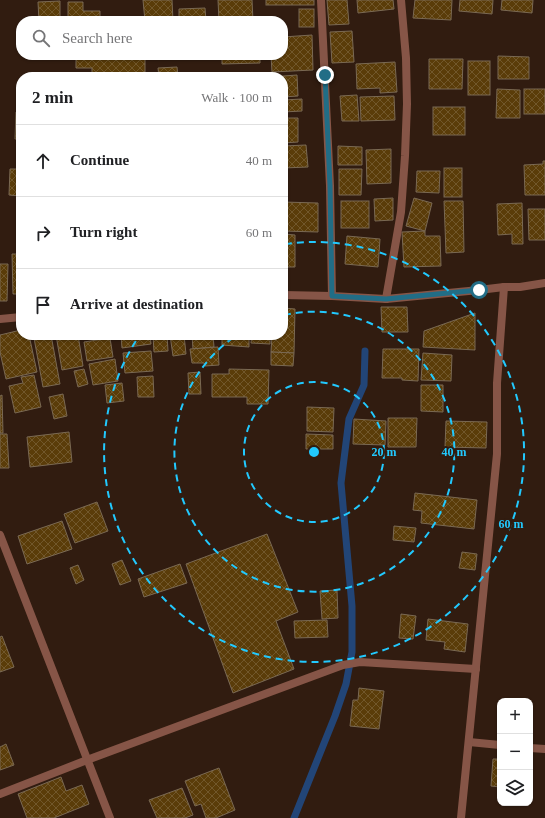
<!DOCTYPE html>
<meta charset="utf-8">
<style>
body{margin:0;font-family:"Times New Roman",serif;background:#f6f6f6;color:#202124}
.controls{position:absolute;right:12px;bottom:12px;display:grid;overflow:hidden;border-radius:8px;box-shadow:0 1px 3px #0004}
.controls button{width:36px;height:36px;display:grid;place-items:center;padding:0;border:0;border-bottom:1px solid #e0e0e0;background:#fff;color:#202124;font:20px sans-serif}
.stop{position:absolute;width:12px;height:12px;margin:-9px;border:3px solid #216d86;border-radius:50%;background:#fff}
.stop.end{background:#216d86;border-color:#fff;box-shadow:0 1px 4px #0008}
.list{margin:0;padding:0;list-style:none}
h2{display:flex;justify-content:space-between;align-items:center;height:52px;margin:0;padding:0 16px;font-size:17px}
h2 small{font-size:13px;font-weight:400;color:#757577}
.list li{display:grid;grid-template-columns:26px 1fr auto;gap:12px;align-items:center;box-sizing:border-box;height:72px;padding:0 16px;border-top:1px solid #e0e0e0}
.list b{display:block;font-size:15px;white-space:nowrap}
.list em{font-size:13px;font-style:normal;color:#757577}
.icon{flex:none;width:22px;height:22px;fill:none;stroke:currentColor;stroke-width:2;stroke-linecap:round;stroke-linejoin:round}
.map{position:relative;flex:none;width:545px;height:818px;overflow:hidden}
.search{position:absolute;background:#fff;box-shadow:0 1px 3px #0004;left:16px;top:16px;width:272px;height:44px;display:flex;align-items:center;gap:10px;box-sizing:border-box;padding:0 14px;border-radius:16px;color:#757577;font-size:15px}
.panel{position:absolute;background:#fff;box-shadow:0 1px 3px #0004;left:16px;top:72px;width:272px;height:268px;border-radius:16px}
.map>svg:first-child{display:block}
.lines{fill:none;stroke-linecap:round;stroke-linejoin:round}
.stream{stroke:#224577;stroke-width:7}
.building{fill:url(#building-cross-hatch);stroke:#7a6953}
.street{stroke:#865547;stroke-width:8}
.route{stroke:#216d86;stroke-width:5}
.ring{fill:none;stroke:#22c9fe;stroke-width:2;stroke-dasharray:7 5}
.centre{fill:#22c9fe;stroke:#311c10;stroke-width:2}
.ring-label{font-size:12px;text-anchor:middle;font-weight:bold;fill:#22c9fe;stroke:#311c10;stroke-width:4;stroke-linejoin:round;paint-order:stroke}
</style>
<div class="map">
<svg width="545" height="818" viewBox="0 0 545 818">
<defs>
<pattern id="building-cross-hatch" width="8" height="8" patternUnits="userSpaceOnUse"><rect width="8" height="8" fill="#5a3c09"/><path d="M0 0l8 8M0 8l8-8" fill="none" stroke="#71572b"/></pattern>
</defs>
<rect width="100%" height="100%" fill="#311c10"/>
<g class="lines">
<path class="stream" d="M294,818L335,716L346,684L352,652V606L341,483L349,419L364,385L365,351"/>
</g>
<g class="building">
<path d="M143,0H172L173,21H145Z"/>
<path d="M218,0H252L253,21H219Z"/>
<rect x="266" y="0" width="48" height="5"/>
<path d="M327,0H347L349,24L329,25Z"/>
<path d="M357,0H393L394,9L358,13Z"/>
<path d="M415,0H452L451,20L413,18Z"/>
<path d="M460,0H493L492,14L459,11Z"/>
<path d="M502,0H533L532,13L501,10Z"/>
<path d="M60,1V21H39L38,2Z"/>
<path d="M68,2H83V11H100V21H68Z"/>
<path d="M205,8L206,21H179V9Z"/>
<rect x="299" y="9" width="15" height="18"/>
<path d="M352,31L354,62L332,63L330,32Z"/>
<path d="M312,35L313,70L272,72L271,55H283V37Z"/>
<path d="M76,55H145V77H92V68H76Z"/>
<path d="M222,55H260V63L222,64Z"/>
<path d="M498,56L529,57V79H498Z"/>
<path d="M429,59H463L462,89H429Z"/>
<rect x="468" y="61" width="22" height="34"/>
<path d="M395,62L397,92L380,93V88L357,89L356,64Z"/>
<path d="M177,67L178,77H159L158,68Z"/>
<path d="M297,75L298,96L283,97V77H270Z"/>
<path d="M497,89L520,90V118H496Z"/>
<rect x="524" y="89" width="21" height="25"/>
<path d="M357,95L359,121H342L340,96Z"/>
<path d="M394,96L395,120L361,121L360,97Z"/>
<path d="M302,99V111L283,112V100Z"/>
<rect x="433" y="107" width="32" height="28"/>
<path d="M16,112H21V139H15Z"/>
<path d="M283,118H298V142L283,143Z"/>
<path d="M306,145L308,167L283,168V146Z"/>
<path d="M338,146L362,147V165H338Z"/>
<path d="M391,149V183L367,184L366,150Z"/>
<path d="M543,161H545V195H525L524,165L543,164Z"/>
<rect x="444" y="168" width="18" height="29"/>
<path d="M10,169H21V196L9,195Z"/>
<path d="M339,169H362L361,195H339Z"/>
<path d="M417,171H440L439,193L416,192Z"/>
<path d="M393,198V220L375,221L374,199Z"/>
<path d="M414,198L432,203L425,231L406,226Z"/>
<rect x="341" y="201" width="28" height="27"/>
<path d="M444,201H463L464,252L446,253Z"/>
<path d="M283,202L318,203V232L283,231Z"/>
<path d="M522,203L523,244H512V234L498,235L497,204Z"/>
<path d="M528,209H545V240H529Z"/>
<path d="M425,231V236H440L441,266L404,267L402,232Z"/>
<path d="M283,234L295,235V267H283Z"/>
<path d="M347,236L380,239L378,267L345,264Z"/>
<path d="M12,254H21V294H13Z"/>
<path d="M0,264H8L7,301H0Z"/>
<path d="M381,307H407L408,332H382Z"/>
<path d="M283,308L295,309L294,353L271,352L272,335H283Z"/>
<path d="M475,313V350L423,347L424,331Z"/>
<path d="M21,330V335H29L37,372L6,379L0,352V335Z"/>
<path d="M51,335L60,384L43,387L34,338Z"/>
<path d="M56,335H78L83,366L62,370Z"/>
<path d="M121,335H150L151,344L122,348Z"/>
<path d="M153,335H167L168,351L154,352Z"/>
<path d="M170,335H184L186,354L173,356Z"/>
<path d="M192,335H213L214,347L193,349Z"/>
<path d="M222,335H249V347L222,345Z"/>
<path d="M252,335H270V344L251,343Z"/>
<path d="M110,338L113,357L87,361L84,342Z"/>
<path d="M218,347L219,365L205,366L204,363H192L190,349Z"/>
<path d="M383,349H419L418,381L402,380V378H382Z"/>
<path d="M151,351L153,371L125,373L123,353Z"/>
<path d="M271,352L294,353L293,366L271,365Z"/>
<path d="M423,353L452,355L451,381L421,380Z"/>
<path d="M115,359L118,381L93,385L89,364Z"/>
<path d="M84,369L88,384L78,387L74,371Z"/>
<path d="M229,369L269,370L268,404H247V397H212V374H229Z"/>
<path d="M200,372L201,394H189L188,373Z"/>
<path d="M34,375L41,407L15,413L9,386L23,383L21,377Z"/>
<path d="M153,376L154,397H138L137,377Z"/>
<path d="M122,383L124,401L107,403L105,385Z"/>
<path d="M421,385H443V412L421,411Z"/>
<path d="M63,394L67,416L54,419L49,397Z"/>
<path d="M2,395L3,433H0V396Z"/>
<path d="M307,407L334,408L333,432L307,431Z"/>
<path d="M388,418H417L416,447H388Z"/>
<path d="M354,419L386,421L385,445L353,444Z"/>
<path d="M446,421L487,422L486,448L445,447Z"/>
<path d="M69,432L72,462L30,467L27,437Z"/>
<path d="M0,434H7L9,468H0Z"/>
<path d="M306,434L333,435V449H306Z"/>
<path d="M415,493L477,500L474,529L421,523L422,511L413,510Z"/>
<path d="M97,502L108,531L75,543L64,514Z"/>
<path d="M62,521L72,549L27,564L18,536Z"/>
<path d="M394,526L416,528L414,542L393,540Z"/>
<path d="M267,534L298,612L276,621L294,669L233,693L186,564Z"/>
<path d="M462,552L477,554L475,570L459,568Z"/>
<path d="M122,560L131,581L120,585L112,564Z"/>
<path d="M180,564L187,583L144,597L138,579Z"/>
<path d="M78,565L84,580L76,584L70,568Z"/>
<path d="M337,590L338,618L322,619L320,591Z"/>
<path d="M401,614L416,616L413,639L399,638Z"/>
<path d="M428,619L468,624L465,652L444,649L445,642L426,640Z"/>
<path d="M327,620L328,637L295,638L294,621Z"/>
<path d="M2,636L14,667L0,672V637Z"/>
<path d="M359,688L384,691L379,729L350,726L353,700H358Z"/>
<path d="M6,744L14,765L0,770V747Z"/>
<path d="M493,759H500V787L491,786Z"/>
<path d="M219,768L235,810L216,818H206L201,804L195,806L185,781Z"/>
<path d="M61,777L66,791L82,785L89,804L54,818H27L18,794Z"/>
<path d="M182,788L193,815L185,818H157L149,800Z"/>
</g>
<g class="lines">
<g class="street">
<path d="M321,0L330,186L332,296"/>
<path d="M283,295L332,296L386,299L479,290L504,287H520L545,283"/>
<path d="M386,299L401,212L405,156L407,104L406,58L401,0"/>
<path d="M0,319L21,317"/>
<path d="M0,535L110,818"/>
<path d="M469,742L500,745"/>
<path d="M530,748L545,749"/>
<path d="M0,794L87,760L343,665L360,662L476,669"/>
<path d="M461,818L497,454V383L504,287"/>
</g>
</g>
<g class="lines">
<path class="route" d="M325,75L330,186L332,296L386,299L479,290"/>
</g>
<g class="ring">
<circle cx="314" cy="452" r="70"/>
<path d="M284 315A140 140 0 1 1 237 335"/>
<path d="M285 244A210 210 0 1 1 139 336"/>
</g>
<circle cx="314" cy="452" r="6" class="centre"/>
<g class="ring-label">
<text x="384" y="456">20 m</text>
<text x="454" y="456">40 m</text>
<text x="511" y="528">60 m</text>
</g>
</svg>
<div class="controls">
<button>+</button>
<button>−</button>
<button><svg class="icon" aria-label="layers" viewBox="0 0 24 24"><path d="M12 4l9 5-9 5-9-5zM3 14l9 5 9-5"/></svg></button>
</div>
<div class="stop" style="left:479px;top:290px"></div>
<div class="stop end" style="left:325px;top:75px"></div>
<div class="search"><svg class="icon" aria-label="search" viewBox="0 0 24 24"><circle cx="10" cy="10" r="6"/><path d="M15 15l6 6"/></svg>Search here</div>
<section class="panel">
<h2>2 min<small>Walk · 100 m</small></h2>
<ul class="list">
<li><svg class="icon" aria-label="ahead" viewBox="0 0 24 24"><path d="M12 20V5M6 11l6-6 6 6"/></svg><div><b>Continue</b></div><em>40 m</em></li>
<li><svg class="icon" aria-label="right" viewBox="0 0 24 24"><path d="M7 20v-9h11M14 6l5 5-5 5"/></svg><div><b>Turn right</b></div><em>60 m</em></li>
<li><svg class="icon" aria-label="arrive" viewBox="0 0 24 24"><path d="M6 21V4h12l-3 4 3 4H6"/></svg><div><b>Arrive at destination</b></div></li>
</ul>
</section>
</div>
